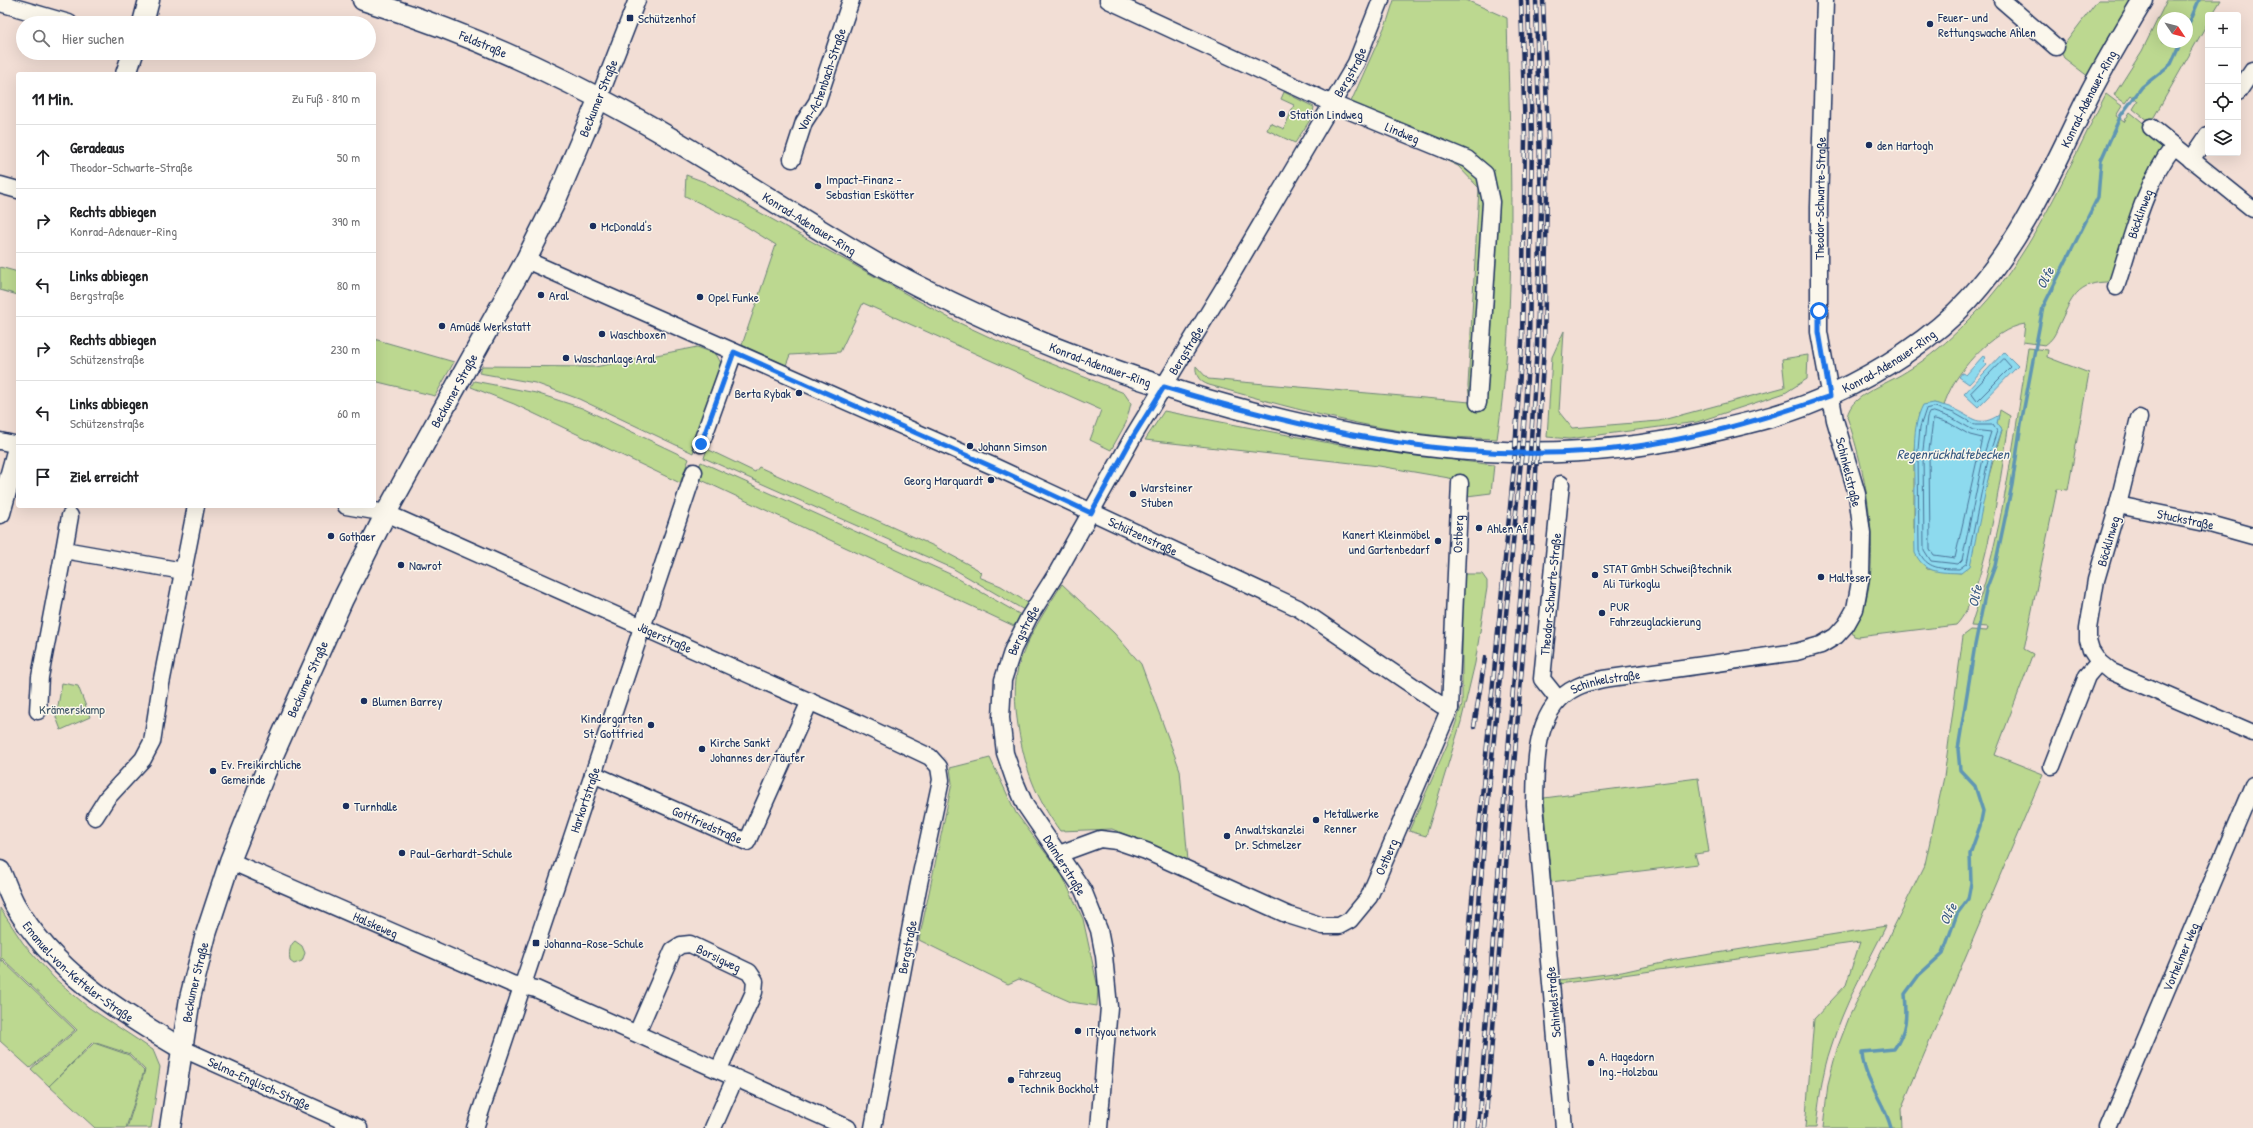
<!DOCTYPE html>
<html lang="de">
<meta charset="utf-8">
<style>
body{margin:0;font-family:"Patrick Hand",sans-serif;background:#f6f6f6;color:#202124}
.controls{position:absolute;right:12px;top:12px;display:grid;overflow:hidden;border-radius:4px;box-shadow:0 4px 16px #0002}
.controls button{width:36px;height:36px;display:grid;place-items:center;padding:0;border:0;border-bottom:1px solid #e0e0e0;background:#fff;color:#202124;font:20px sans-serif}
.compass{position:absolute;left:2157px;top:12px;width:36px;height:36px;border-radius:50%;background:#fff;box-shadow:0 4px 16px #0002;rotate:125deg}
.stop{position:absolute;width:12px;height:12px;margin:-9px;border:3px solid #1a73e8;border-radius:50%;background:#fff}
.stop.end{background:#1a73e8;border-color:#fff;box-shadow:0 1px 4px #0008}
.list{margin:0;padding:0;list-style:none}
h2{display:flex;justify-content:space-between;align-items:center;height:52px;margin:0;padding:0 16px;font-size:17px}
h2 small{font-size:13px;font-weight:400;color:#757577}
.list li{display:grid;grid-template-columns:26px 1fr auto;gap:12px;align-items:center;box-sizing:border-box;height:64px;padding:0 16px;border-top:1px solid #e0e0e0}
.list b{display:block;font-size:15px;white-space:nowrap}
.list p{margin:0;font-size:13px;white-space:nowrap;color:#757577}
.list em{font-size:13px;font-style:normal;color:#757577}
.icon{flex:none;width:22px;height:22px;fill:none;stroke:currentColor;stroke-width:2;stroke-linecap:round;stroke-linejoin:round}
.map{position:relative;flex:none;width:2253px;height:1128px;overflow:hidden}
.search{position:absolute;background:#fff;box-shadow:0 4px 16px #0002;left:16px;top:16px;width:360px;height:44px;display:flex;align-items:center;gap:10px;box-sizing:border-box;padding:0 14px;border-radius:22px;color:#757577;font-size:15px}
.panel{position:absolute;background:#fff;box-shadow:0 4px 16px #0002;left:16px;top:72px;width:360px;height:436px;border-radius:4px}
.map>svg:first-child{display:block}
.green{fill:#bcd890;stroke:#6c8477;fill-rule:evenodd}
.water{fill:#8ddaee;stroke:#5f96b4}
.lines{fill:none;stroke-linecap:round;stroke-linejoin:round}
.shore{stroke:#497398;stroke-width:1}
.stream{stroke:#5f96b4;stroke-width:3.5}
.minor-casing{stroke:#1b2f5e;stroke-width:19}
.major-casing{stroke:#1b2f5e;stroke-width:23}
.minor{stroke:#fbf7ec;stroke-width:16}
.major{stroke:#fbf7ec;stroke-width:20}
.rail-casing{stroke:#1b2f5e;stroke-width:4.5}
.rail{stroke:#fbf7ec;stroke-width:3;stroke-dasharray:9;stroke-linecap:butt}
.route{stroke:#1a73e8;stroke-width:5}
.poi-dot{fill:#1b2f5e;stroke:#fbf7ec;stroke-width:1.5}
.labels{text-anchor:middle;stroke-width:3;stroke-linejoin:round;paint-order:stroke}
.poi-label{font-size:13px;fill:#1b2f5e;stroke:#fbf7ec;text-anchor:start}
.street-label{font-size:13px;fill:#1b2f5e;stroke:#fbf7ec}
.park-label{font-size:13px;fill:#43596a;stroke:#fbf7ec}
.water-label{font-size:14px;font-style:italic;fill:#385a82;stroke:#fbf7ec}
</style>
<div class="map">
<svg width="2253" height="1128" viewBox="0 0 2253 1128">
<rect width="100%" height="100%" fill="#f2ded5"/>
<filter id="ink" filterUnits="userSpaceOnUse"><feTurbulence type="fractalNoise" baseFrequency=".025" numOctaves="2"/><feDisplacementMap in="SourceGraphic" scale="8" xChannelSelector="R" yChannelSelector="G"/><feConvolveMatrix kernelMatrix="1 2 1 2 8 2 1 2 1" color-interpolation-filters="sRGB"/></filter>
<g filter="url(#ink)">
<g class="green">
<path d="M1394,0H1466L1507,18C1510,158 1518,300 1497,439C1479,438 1460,438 1442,436C1363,429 1285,406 1209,385C1200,382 1195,376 1196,366L1208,379L1470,402L1468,386L1479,188L1458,166L1346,113L1388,19Z"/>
<path d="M2098,0H2133L2089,77L2064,58L2060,50Z"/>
<path d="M2167,0H2221L2212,15H2208V22L2154,117L2148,121L2133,109L2138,101L2131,95L2125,103L2114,95L2142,51ZM2163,18H2187V42H2163Z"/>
<path d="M1284,92L1314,107L1312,117L1295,143L1267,130L1270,123L1284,129L1294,105L1281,99Z"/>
<path d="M2106,94L2122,106L2116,116L2124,122L2130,112L2146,125L2164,145L2112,282C2076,281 2072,298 2058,327C2055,335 2052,340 2045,345L2023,342L2025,324C1993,328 1951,376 1944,406L1934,403L1919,413L1914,450V528L1927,569L1961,573L2002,430L1997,423L2000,410L2010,416C2003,461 1986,596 1956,625L1858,637L1854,636L1852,632C1888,579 1867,474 1847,417C1848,411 1852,404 1857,400C1871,388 1892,381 1907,371C1929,358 1948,341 1966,323C2031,261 2065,173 2106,94Z"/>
<path d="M686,175L705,182L953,320L1015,349L1124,393L1131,403L1126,423L1111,450L1090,440L1101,410L863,303L840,352L790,355L786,365L742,345L776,245L739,222L685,196Z"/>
<path d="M0,267L18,272V295L0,290Z"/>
<path d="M1564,331L1559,412L1572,428L1659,421L1785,387L1782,359L1808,355L1807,379L1785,393L1697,422L1569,439L1547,437L1552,357Z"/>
<path d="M374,339L454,362L435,396L374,381Z"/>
<path d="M697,347L716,354L721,363L693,453L579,399L535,383L479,373L482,366L595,367Z"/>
<path d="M2028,348L2048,350L2047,357L2089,373L2068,490L2057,489L2024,649L2033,654L1995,755L2043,774L1901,1109L1902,1128H1823L1828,1084L1837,1049L1850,1015L1925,864L1944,777L1963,636L1971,630L1987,631L1988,627L1971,626C1975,611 1981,597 1985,582C2006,506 2016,426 2028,348Z"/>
<path d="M474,381L536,393L582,408L689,459L680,483L514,404L471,387Z"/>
<path d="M1164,411L1350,447L1494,465L1491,493L1467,496L1468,484L1449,478L1379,466L1145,440Z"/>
<path d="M707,449L755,472L759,467L934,546L977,569L981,573L979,577L1001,586L1028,603L1024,610L952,568L704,458Z"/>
<path d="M701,462L950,574L1021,615L1014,626L695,477Z"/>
<path d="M1464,574H1482L1487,581V588L1475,663L1461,722L1426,836L1409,831L1452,734L1462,705V617Z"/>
<path d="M1062,584L1114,633L1141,664L1180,770L1188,861L1112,829L1060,831C1049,816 1039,799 1032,781C1021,753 1010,697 1018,668C1026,638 1046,610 1062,584Z"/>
<path d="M62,683L78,686L90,717L61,730L56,717Z"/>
<path d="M990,758L1016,813L1062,875L1083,919L1098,988L1097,1006L1071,1002L1019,979L1008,984L919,940L952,783L950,768Z"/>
<path d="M1698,778L1709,852L1695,854L1698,864L1551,882L1544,798Z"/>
<path d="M0,908L23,943L54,978L88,1007L153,1050L160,1067L151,1128H127L145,1070L130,1054L93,1042L49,1086L31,1069L77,1030L2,958L0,961Z"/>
<path d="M1886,926C1866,966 1844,1005 1831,1047C1822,1073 1819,1100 1816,1128H1805L1814,1019L1846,985L1860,942L1558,984L1559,980L1622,972L1680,959Z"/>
<path d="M295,941L302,946L305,953L302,961L294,964L290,961C289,954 289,945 295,941Z"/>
<path d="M2,960L75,1030L30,1068L0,1041V963Z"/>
<path d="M94,1043L129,1055L144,1071L126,1128H95L49,1086Z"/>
</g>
<g class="water">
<path d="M2004,352L2018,366L1978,407L1964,394Z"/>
<path d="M1983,356L1986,358L1983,361L1987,365L1969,384L1959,377L1962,373L1966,375Z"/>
<path d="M1934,403C1941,405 1949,406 1956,410C1973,418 1979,428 1999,415L1997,423L2002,430L1993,456L1970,566L1961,573C1940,572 1925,574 1915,553C1914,529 1915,505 1915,481C1915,456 1911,428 1923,405Z"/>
</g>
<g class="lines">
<g class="shore">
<path d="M2004,359L2011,367L1977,401L1971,393Z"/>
<path d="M1935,407L1954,413L1975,425H1993L1997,431L1989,455L1967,563L1959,569C1942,569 1926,569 1919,551L1918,450L1920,427L1926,409Z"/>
<path d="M1934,412L1952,418L1973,430L1991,432L1984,454L1962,560L1958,564L1931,561L1924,550L1923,450L1927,417L1929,413Z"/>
<path d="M1935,419L1949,423L1970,435L1982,438L1955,558L1934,555L1930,549L1929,451L1933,420Z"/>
</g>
<g class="stream">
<path d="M2187,28L2199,0"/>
<path d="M1891,1128C1884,1100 1864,1082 1862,1052L1894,1049C1907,1031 1907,1015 1905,994L1919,975L1943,953L1957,914L1968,899L1971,883L1970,854L1980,826L1983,811L1975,786L1960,770L1958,749L1975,645L1986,590L1995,566L2012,485L2021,424L2043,307L2098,197L2101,160L2121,115L2142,87L2171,64L2181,42"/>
</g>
<g class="minor-casing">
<g id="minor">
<path id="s1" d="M1108,0L1333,104L1467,159L1485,174L1491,202L1478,403"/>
<path d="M2002,0L2056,47"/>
<path d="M0,3L69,23"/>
<path d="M2238,92L2253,70"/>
<path d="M599,98L637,0"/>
<path d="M2151,127L2253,209"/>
<path id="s2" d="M792,159L804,122L817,102L851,0"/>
<path d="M2191,160L2208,135"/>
<path d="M0,185L18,190"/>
<path id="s3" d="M526,260L995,467L1298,608L1441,705L1450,708"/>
<path id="s4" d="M2116,287C2132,239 2143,186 2174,146"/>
<path d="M2139,418L2118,505L2096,580L2088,629V640L2091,650L2099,662L2110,671L2253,733"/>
<path d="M0,441L18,445"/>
<path d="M701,444L734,352"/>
<path id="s5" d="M2118,505L2210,524L2253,536"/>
<path id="s6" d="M346,506L386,513L858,723L930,757L939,767L941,780L918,888L873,1128"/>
<path d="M70,516L64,550L183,571"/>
<path id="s7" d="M1558,699L1542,679L1561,484"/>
<path d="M38,711L40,677L64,550"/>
<path d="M2052,766L2087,676L2099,662"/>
<path id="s8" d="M593,774L747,842L810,701"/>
<path d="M95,817L107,798L143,759L152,742L161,684L196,506"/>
<path id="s9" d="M1059,854L1100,839L1117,841L1146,851L1288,915L1323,926H1339L1350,920L1369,897L1450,708L1460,483"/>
<path id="s10" d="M230,861L512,984L536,989L848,1128"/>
<path id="s11" d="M637,1033L673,950L681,945L690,944L749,972L755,981L754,992L719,1069"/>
<path id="s12" d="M181,1048L359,1128"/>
<path id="s13" d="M475,1128L694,472"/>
<path d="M713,1128L735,1078"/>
<path id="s14" d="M1099,1128L1109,1007L1104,956L1099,930L1083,890L1025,805L1014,779L1005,753L1001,718L1003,680L1013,649L1029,617L1058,571L1134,435L1223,289L1356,63L1381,0"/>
<path id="s15" d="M1564,1128L1535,805C1536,764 1533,708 1577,687C1585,683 1595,681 1603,679L1796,652L1821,645L1836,636L1846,625L1855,609L1861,576L1862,533L1857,494L1835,420L1819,332V207L1825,0"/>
<path id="s16" d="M2108,1128L2253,785"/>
</g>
</g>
<g class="major-casing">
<g id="major">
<path id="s17" d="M363,0C457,29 546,68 632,116C718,163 799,220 884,268C980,320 1080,361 1184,393C1352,444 1528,474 1701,434C1745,424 1792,414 1832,394C1880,372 1934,338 1969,299C2024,239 2055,163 2091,91C2107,60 2125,30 2143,0"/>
<path d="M143,23L149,0"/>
<path d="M126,74L133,53"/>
<path d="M0,513L18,448"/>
<path id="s18" d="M0,871C5,882 9,894 15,905C53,971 118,1011 181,1048"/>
<path id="s19" d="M170,1128L190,998L206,934L230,861L265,773L343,599L386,513L526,260L554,204L599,98"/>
</g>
</g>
<use href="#minor" class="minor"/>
<use href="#major" class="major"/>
<g class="rail-casing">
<g id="rail">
<path d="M1474,727L1485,658"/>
<path d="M1454,1128L1472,900L1514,466L1522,342L1525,138L1521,0"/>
<path d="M1461,1128L1485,830L1523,440L1529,346L1532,138L1528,0"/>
<path d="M1478,1128L1523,564L1537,346L1541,209L1536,0"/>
<path d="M1485,1128L1530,566L1544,347L1548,138L1543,0"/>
</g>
</g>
<use href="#rail" class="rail"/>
</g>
</g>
<g class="lines" filter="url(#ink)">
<path class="route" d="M701,444L734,352L995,468L1091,513L1134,435L1164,387C1318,434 1477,469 1638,446C1704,437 1768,418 1830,396L1819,332V311"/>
</g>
<g class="poi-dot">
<rect x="626" y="14" width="8" height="8" rx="2"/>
<circle cx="1930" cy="24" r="4"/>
<circle cx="1282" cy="114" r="4"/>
<circle cx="1869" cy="145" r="4"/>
<circle cx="818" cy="186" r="4"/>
<circle cx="593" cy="226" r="4"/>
<circle cx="541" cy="295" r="4"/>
<circle cx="700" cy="297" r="4"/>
<circle cx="442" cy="326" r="4"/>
<circle cx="602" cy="334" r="4"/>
<circle cx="566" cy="358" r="4"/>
<circle cx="799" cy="393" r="4"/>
<circle cx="970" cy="446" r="4"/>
<circle cx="991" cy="480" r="4"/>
<circle cx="1133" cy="494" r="4"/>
<circle cx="1479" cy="528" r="4"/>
<circle cx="331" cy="536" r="4"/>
<circle cx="1438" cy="541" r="4"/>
<circle cx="401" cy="565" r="4"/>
<circle cx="1595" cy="575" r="4"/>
<circle cx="1821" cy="577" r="4"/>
<circle cx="1602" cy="613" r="4"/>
<circle cx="364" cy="701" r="4"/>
<circle cx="651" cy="725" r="4"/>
<circle cx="702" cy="749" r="4"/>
<circle cx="213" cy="771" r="4"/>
<circle cx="346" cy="806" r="4"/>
<circle cx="1316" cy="820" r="4"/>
<circle cx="1227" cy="836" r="4"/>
<circle cx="402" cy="853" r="4"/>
<rect x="532" y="939" width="8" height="8" rx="2"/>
<circle cx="1078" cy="1031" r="4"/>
<circle cx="1591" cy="1063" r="4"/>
<circle cx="1011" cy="1080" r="4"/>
</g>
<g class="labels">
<g class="poi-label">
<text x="1938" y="22">Feuer- und<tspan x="1938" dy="15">Rettungswache Ahlen</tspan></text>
<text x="638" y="23">Schützenhof</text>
<text x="1290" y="119">Station Lindweg</text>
<text x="1877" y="150">den Hartogh</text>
<text x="826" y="184">Impact-Finanz -<tspan x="826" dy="15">Sebastian Eskötter</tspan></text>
<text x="601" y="231">McDonald's</text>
<text x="549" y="300">Aral</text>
<text x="708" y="302">Opel Funke</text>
<text x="450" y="331">Amûdê Werkstatt</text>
<text x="610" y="339">Waschboxen</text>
<text x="574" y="363">Waschanlage Aral</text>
<text x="791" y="398" text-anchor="end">Berta Rybak</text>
<text x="978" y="451">Johann Simson</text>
<text x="983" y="485" text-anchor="end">Georg Marquardt</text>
<text x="1141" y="492">Warsteiner<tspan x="1141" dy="15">Stuben</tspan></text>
<text x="1487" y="533">Ahlen Af</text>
<text x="1430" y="539" text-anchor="end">Kanert Kleinmöbel<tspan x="1430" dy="15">und Gartenbedarf</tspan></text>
<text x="339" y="541">Gothaer</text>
<text x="409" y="570">Nawrot</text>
<text x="1603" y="573">STAT GmbH Schweißtechnik<tspan x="1603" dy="15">Ali Türkoglu</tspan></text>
<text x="1829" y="582">Malteser</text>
<text x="1610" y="611">PUR<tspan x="1610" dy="15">Fahrzeuglackierung</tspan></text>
<text x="372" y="706">Blumen Barrey</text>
<text x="643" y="723" text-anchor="end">Kindergarten<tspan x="643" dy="15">St. Gottfried</tspan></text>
<text x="710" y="747">Kirche Sankt<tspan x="710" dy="15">Johannes der Täufer</tspan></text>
<text x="221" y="769">Ev. Freikirchliche<tspan x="221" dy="15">Gemeinde</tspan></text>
<text x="354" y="811">Turnhalle</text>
<text x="1324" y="818">Metallwerke<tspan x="1324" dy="15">Renner</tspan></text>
<text x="1235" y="834">Anwaltskanzlei<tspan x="1235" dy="15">Dr. Schmelzer</tspan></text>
<text x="410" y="858">Paul-Gerhardt-Schule</text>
<text x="544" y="948">Johanna-Rose-Schule</text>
<text x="1086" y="1036">IT4you network</text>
<text x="1599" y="1061">A. Hagedorn<tspan x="1599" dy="15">Ing.-Holzbau</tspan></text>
<text x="1019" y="1078">Fahrzeug<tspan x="1019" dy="15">Technik Bockholt</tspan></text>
</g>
<g class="street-label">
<text dy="5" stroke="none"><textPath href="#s17" startOffset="128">Feldstraße</textPath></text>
<text dy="5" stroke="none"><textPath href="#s14" startOffset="1175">Bergstraße</textPath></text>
<text dy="5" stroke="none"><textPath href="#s2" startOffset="85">Von-Achenbach-Straße</textPath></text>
<text transform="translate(598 98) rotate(-68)" y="5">Beckumer Straße</text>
<text dy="5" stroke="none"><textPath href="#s17" startOffset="1977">Konrad-Adenauer-Ring</textPath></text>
<text dy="5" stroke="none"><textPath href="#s1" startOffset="323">Lindweg</textPath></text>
<text dy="5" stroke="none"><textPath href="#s15" startOffset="1172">Theodor-Schwarte-Straße</textPath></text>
<text dy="5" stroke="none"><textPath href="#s4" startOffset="77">Böcklinweg</textPath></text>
<text dy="5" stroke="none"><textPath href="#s17" startOffset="501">Konrad-Adenauer-Ring</textPath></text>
<text dy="5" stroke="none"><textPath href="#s14" startOffset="852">Bergstraße</textPath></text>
<text dy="5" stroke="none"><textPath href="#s17" startOffset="1641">Konrad-Adenauer-Ring</textPath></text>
<text dy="5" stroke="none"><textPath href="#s17" startOffset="825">Konrad-Adenauer-Ring</textPath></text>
<text dy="5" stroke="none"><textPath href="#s19" startOffset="796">Beckumer Straße</textPath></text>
<text transform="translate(1849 472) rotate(76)" y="5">Schinkelstraße</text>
<text dy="5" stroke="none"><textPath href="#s5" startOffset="69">Stuckstraße</textPath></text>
<text dy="5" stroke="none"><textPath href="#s9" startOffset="722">Ostberg</textPath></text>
<text dy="5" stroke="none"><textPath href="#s3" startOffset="676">Schützenstraße</textPath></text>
<text transform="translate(2108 541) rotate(-74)" y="5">Böcklinweg</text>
<text dy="5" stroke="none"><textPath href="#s7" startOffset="111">Theodor-Schwarte-Straße</textPath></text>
<text dy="5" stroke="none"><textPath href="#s14" startOffset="528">Bergstraße</textPath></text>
<text dy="5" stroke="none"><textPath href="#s6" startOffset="346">Jägerstraße</textPath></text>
<text dy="5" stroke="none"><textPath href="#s19" startOffset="472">Beckumer Straße</textPath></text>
<text dy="5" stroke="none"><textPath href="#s15" startOffset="486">Schinkelstraße</textPath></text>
<text dy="5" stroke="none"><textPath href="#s13" startOffset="346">Harkortstraße</textPath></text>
<text dy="5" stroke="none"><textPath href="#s8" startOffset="125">Gottfriedstraße</textPath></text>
<text dy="5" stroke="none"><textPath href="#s9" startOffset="386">Ostberg</textPath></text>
<text transform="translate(1065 865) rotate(58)" y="5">Daimlerstraße</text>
<text dy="5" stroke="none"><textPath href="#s10" startOffset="159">Halskeweg</textPath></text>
<text transform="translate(907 947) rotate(-79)" y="5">Bergstraße</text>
<text dy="5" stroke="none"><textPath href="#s16" startOffset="186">Vorhelmer Weg</textPath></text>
<text dy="5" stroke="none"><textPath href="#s11" startOffset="141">Borsigweg</textPath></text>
<text dy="5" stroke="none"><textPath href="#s18" startOffset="130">Emanuel-von-Ketteler-Straße</textPath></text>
<text dy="5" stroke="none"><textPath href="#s19" startOffset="148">Beckumer Straße</textPath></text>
<text transform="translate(1553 1002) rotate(-95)" y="5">Schinkelstraße</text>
<text dy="5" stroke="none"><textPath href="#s12" startOffset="86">Selma-Englisch-Straße</textPath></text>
</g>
<g class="park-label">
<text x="72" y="714">Krämerskamp</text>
</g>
<g class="water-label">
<text transform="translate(2045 278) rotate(-63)" y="5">Olfe</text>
<text x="1953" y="459">Regenrückhaltebecken</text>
<text transform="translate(1975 596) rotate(-77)" y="5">Olfe</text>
<text transform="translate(1948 914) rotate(-64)" y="5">Olfe</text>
</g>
</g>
</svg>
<div class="controls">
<button>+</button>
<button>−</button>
<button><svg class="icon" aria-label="locate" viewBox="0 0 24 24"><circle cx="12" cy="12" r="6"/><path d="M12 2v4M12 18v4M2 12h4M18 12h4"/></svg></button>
<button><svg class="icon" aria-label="layers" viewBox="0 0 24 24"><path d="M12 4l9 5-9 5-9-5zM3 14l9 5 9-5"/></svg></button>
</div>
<svg class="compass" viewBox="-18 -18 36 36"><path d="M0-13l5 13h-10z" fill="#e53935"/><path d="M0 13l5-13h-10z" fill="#757577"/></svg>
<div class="stop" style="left:1819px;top:311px"></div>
<div class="stop end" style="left:701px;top:444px"></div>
<div class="search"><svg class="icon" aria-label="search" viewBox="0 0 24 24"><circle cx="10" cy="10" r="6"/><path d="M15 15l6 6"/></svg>Hier suchen</div>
<section class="panel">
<h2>11 Min.<small>Zu Fuß · 810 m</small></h2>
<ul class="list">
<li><svg class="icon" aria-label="ahead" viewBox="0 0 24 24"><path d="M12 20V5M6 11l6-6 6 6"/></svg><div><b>Geradeaus</b><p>Theodor-Schwarte-Straße</p></div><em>50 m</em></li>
<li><svg class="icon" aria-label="right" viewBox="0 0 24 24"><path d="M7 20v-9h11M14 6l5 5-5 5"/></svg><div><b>Rechts abbiegen</b><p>Konrad-Adenauer-Ring</p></div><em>390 m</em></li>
<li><svg class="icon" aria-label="left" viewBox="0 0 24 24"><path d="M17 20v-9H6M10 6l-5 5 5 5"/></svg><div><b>Links abbiegen</b><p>Bergstraße</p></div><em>80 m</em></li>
<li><svg class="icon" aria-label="right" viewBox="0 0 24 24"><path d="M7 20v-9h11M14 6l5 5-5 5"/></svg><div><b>Rechts abbiegen</b><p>Schützenstraße</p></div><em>230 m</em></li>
<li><svg class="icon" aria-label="left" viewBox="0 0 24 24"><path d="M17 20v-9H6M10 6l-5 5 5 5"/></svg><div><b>Links abbiegen</b><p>Schützenstraße</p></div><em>60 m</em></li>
<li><svg class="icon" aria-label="arrive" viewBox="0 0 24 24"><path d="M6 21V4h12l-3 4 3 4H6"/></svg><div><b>Ziel erreicht</b></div></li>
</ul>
</section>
</div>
